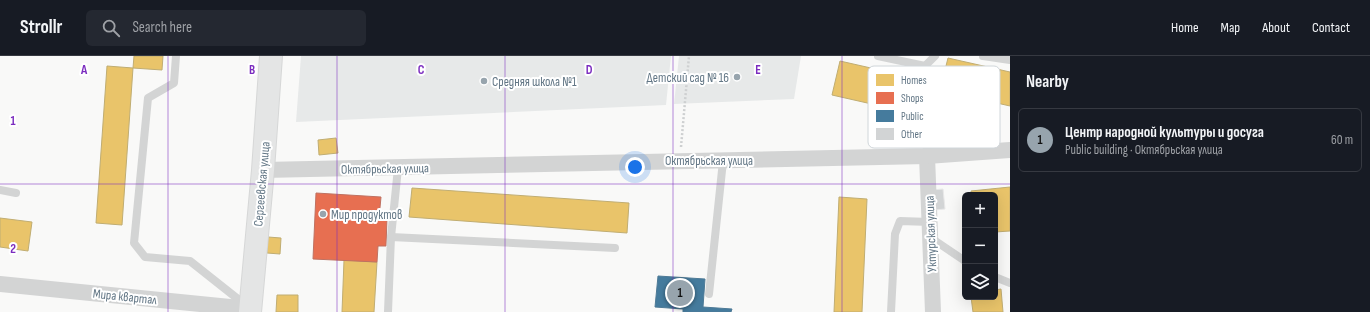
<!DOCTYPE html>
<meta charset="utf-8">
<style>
body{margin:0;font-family:"Sofia Sans Condensed",sans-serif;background:#242831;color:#f1f3f6}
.controls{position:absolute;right:12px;bottom:12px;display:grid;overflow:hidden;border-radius:6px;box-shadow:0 4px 16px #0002}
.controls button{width:36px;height:36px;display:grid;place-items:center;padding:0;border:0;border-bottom:1px solid #363941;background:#171b24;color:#f1f3f6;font:20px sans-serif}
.you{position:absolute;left:635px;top:111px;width:14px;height:14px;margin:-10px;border:3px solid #fff;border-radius:50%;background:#1a73e8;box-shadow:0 0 0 6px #1a73e833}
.badge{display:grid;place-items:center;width:26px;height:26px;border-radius:50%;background:#97a4ad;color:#111;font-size:13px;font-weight:700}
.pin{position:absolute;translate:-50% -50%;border:2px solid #fff;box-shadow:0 1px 4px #0006}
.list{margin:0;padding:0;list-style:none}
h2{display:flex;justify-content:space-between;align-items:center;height:52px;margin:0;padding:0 16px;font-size:17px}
h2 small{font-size:13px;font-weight:400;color:#9ea1a6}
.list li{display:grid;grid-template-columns:26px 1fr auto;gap:12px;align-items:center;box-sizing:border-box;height:64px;margin:0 8px 8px;padding:0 8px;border:1px solid #363941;border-radius:6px}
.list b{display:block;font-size:15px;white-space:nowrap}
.list p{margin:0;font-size:13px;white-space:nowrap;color:#9ea1a6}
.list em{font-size:13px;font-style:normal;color:#9ea1a6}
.icon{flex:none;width:22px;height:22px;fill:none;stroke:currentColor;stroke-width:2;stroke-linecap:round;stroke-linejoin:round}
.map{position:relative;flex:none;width:1010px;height:256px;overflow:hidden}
header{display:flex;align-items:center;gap:24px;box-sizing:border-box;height:56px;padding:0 20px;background:#171b24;border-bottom:1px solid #363941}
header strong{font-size:19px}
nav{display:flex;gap:22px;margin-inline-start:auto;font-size:14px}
.search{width:280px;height:36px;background:#242831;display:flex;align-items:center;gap:10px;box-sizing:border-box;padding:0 14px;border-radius:6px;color:#9ea1a6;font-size:15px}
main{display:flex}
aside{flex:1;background:#171b24}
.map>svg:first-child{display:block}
.built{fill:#e7e9e9}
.homes{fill:#e9c46a;stroke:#c0ad72}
.shops{fill:#e76f51;stroke:#bf7161}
.public{fill:#457b9d;stroke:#4e7a96}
.building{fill:#d2d4d5;stroke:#e8e8e8}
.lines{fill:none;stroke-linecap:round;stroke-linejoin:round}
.secondary-casing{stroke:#d6d7d7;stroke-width:24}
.path{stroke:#ced0d1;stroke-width:2.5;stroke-dasharray:2 2;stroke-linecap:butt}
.lane{stroke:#d3d4d4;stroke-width:8}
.street{stroke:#d3d4d4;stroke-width:16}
.secondary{stroke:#e4e5e5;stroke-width:22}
.grid{fill:none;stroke:#7b2cbf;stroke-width:1;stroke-opacity:0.55}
.poi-dot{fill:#97a4ad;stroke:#fff;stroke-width:1.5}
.labels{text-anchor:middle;stroke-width:4;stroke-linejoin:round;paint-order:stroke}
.poi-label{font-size:13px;fill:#627685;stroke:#fff;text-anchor:start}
.street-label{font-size:13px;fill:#627685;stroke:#fff}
.key{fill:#fff;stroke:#d0d6da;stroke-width:1}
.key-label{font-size:11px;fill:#627685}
.grid-label{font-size:13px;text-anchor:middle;font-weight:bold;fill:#7b2cbf;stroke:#fff;stroke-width:4;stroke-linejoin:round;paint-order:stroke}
</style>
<header>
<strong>Strollr</strong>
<div class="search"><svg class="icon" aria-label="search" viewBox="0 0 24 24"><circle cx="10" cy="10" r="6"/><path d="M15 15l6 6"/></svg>Search here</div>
<nav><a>Home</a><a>Map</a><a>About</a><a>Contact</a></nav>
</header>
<main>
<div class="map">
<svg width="1010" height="256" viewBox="0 0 1010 256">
<rect width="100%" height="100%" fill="#f9f9f8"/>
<g class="built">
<path d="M301,0H671L666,49L296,66Z"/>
<path d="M679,0H801L794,43L674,48Z"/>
</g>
<g class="homes">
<path d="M134,0H163L162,14L133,12Z"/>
<path d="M948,2L1010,16V50L940,34Z"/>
<path d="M840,5L915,22L907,56L832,39Z"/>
<path d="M107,10L133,12L122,169L96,167Z"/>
<path d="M336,82L338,97L319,99L318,84Z"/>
<path d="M1010,131V175L995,176V139H972L971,135Z"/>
<path d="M412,132L629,147L627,177L409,161Z"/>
<path d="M839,141L867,143L862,256H834Z"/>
<path d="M0,162L32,166L28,195L0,191Z"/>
<path d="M268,181L281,182L280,198L267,197Z"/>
<path d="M344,204L377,206L374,256H342Z"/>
<path d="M1001,233L1003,256H973L971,241H995V234Z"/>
<path d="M277,239H298V256H276Z"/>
</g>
<path class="shops" d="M316,137L381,141L379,162H387L386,190H378L377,206L313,203Z"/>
<path class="public" d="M658,220L705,223L703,251L732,253L731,256H683V253L655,251Z"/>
<path class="building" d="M943,133L945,153L934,154L932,134Z"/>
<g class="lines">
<g class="secondary-casing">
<path id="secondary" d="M250,256L263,114L271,0"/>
</g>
<path class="path" d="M681,91L689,0"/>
<g class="lane">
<path d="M176,0L174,27L148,42L134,187L145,201L190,205L248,251"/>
<path d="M878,0L925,10"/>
<path d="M983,0L1010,4"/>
<path d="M927,100L925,10L935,0"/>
<path d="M0,134L16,137"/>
<path d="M391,181L615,192"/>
<path d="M931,182L965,205"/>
<path d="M995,221L1010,227"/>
<path d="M709,238L723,105"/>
<path d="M388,256L391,181L398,112"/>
<path d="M891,256L895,178L900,165L930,166"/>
</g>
<g class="street">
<path d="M927,100L933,256"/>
<path d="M263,114L927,100L1010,94"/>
<path d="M0,228L250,253"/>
</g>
<use href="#secondary" class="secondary"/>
</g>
<path class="grid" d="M168,0V256M337,0V256M505,0V256M673,0V256M842,0V256M0,128H1010"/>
<g class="poi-dot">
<circle cx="737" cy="21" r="4"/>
<circle cx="484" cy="25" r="4"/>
<circle cx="323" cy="158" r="4"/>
</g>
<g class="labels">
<g class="poi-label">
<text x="729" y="26" text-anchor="end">Детский сад № 16</text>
<text x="492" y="30">Средняя школа №1</text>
<text x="331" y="163">Мир продуктов</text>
</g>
<g class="street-label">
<text x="709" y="109">Октябрьская улица</text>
<text transform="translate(385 112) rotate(-1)" y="5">Октябрьская улица</text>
<text transform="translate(261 128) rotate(-85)" y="5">Сергеевская улица</text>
<text transform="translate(930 178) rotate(-92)" y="5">Уктурская улица</text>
<text transform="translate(125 240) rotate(6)" y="5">Мира квартал</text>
</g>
</g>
<rect x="868" y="10" width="132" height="82" rx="6" class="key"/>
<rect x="876" y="18" width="18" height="12" fill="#e9c46a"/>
<rect x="876" y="36" width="18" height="12" fill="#e76f51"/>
<rect x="876" y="54" width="18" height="12" fill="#457b9d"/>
<rect x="876" y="72" width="18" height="12" fill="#d2d4d5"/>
<g class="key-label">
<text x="901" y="28">Homes</text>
<text x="901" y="46">Shops</text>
<text x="901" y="64">Public</text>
<text x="901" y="82">Other</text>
</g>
<g class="grid-label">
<text x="84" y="18">A</text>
<text x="252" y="18">B</text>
<text x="421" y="18">C</text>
<text x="589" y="18">D</text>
<text x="758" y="18">E</text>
<text x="13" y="69">1</text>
<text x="13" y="197">2</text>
</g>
</svg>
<div class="controls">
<button>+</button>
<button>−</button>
<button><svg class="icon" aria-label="layers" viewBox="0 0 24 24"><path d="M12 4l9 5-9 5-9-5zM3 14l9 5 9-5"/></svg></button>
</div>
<div class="you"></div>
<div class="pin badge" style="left:680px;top:237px">1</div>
</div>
<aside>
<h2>Nearby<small></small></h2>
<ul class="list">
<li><span class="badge">1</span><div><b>Центр народной культуры и досуга</b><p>Public building · Октябрьская улица</p></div><em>60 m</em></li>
</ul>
</aside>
</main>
